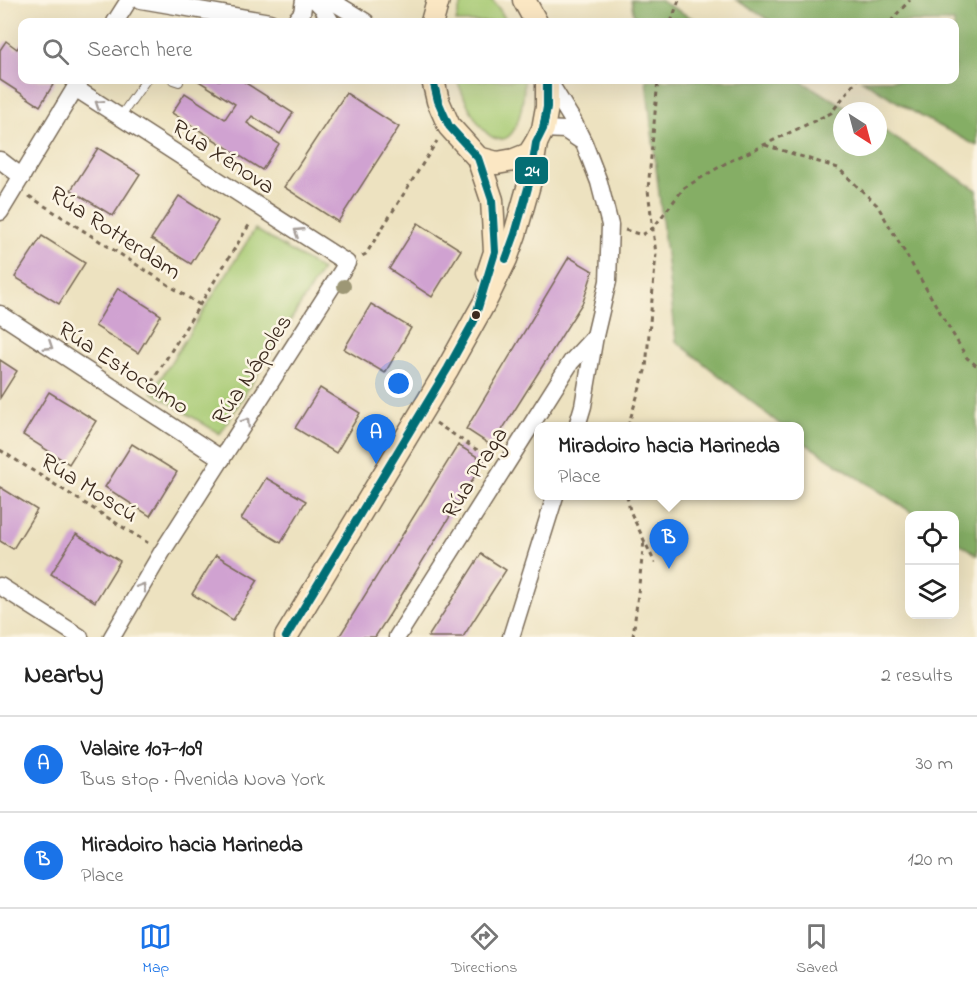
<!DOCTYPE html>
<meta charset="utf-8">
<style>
body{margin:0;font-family:"Indie Flower",sans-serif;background:#f2f2f2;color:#222}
.controls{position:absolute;right:18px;bottom:18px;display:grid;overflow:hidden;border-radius:12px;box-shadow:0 6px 24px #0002}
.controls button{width:54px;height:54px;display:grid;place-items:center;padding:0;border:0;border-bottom:2px solid #e0e0e0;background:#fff;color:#222;font:30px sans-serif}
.compass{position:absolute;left:833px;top:102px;width:54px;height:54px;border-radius:50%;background:#fff;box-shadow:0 6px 24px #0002;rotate:144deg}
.you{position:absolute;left:399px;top:384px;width:21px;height:21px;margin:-15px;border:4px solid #fff;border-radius:50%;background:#1a73e8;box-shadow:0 0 0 9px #1a73e833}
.badge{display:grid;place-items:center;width:39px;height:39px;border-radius:50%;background:#1a73e8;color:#fff;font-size:20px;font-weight:700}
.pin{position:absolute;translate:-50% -50px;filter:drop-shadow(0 2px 3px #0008)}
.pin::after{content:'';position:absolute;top:32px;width:21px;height:18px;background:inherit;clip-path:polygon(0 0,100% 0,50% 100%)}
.popup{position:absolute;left:534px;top:422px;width:270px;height:78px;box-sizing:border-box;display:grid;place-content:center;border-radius:12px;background:#fff;filter:drop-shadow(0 2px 4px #0005);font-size:20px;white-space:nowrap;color:#767676}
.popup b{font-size:22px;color:#222}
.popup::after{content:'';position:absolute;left:50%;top:100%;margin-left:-12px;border:12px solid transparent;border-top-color:#fff}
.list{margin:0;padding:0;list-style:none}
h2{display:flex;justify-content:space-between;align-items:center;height:78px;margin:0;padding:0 24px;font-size:26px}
h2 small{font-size:20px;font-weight:400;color:#767676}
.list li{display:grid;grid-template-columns:39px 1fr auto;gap:18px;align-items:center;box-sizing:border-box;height:96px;padding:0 24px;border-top:2px solid #e0e0e0}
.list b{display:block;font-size:22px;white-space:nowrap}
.list p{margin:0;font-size:20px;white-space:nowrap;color:#767676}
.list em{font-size:20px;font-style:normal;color:#767676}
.icon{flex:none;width:33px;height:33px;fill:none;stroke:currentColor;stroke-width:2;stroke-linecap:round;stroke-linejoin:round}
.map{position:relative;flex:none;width:977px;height:637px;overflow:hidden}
.search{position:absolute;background:#fff;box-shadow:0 6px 24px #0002;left:18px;right:18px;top:18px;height:66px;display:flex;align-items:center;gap:15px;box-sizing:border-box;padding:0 21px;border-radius:12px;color:#767676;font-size:22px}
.sheet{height:270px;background:#fff}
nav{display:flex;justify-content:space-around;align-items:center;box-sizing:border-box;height:84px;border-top:2px solid #e0e0e0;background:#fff;font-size:16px;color:#767676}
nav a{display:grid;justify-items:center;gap:3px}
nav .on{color:#1a73e8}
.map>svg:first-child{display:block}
.green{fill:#a7ca73;stroke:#717a48;stroke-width:1.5}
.forest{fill:#85ae65;stroke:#606c42;stroke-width:1.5}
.building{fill:#d0a2d1}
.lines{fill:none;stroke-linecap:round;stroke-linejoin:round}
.lane-casing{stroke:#796a57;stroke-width:10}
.street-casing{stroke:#796a57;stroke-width:19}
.secondary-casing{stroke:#796a57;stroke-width:25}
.path{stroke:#796a57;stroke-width:3;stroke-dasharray:4.5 4.5;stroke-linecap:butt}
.lane{stroke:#fff;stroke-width:8}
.street{stroke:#fff;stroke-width:16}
.secondary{stroke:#fbe7c3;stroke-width:22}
.bus-1-casing{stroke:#fcf5e5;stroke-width:12}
.bus-1{stroke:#056e74;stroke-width:8}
.tree{fill:#9d9775}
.oneway{stroke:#a79f9a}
.bus-dot{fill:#3b2a1e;stroke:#fcf5e5;stroke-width:2}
.labels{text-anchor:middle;stroke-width:5;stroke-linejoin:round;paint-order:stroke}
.street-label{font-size:24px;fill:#3b2a1e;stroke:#fcf5e5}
.line-badge{stroke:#fcf5e5;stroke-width:2}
.badge-label{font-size:16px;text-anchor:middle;font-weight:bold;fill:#fff}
</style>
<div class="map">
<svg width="977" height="637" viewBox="0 0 977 637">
<rect width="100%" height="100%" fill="#fcf5e5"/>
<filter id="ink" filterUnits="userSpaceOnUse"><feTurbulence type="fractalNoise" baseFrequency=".0167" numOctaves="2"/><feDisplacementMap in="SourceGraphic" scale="12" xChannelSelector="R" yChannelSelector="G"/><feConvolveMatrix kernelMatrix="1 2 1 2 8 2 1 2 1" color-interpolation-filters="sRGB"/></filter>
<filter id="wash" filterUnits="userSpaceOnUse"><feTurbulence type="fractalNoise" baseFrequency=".008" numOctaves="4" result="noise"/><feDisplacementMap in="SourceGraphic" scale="24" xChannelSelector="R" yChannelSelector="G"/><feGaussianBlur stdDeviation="1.35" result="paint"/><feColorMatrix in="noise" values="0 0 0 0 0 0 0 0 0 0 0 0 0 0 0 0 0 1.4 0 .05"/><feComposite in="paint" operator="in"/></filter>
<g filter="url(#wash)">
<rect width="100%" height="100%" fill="#ede2c0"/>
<g class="green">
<path d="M464,0H492L500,10L507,22H456L459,10Z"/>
<path d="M457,80H524C524,94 520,149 494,138C478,131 463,96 457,80Z"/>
<path d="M255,229L322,270L220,434L152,392Z"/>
</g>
<g class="forest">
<path d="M631,0H659L699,22H635Z"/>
<path d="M736,0H977V146L917,114L862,80H954V22H772Z"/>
<path d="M646,80H799L853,111H842V147H878V127L977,190V555L955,540L954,516L916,515L800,440V426H782L676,341Z"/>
</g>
<g id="blocks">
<g class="building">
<path d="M6,41L17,49L22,42V80H56L40,106L0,80V50Z"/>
<path d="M197,80H241L293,113L280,134L252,116L247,123L279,144L262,170L172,113L185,93L225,119L235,104Z"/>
<path d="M346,93L399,127L338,222L284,187Z"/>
<path d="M98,148L140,174L113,216L71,190Z"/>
<path d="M179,196L218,221L191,264L151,239Z"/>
<path d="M418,223L461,250L432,297L389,269Z"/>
<path d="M42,236L85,263L59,304L15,277Z"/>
<path d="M569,257L593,271L583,302L492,446L466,429Z"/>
<path d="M118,288L161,315L138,353L95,326Z"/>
<path d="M371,304L411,328L385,373L344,349Z"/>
<path d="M0,360L17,371L0,398Z"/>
<path d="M320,388L360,413L336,453L295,428Z"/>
<path d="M49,392L96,421L69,464L23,435Z"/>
<path d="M132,444L177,472L150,516L105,487Z"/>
<path d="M458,445L484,461L390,614L375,637H339Z"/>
<path d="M266,478L306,501L281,543L241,519Z"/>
<path d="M0,487L37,510L13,549L0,541Z"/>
<path d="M76,534L120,561L95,602L51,574Z"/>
<path d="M481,554L506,570L463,637H428Z"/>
<path d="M216,555L258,580L233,620L192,594Z"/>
</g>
</g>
</g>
<g filter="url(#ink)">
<use href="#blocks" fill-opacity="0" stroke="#796a57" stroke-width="1.5"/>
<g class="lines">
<g class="lane-casing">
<g id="lane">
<path d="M173,80L179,82"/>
<path d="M120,117L146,80"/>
</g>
</g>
<g class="street-casing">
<g id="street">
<path d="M141,0L270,22"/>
<path d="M315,0L322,7L331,22"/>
<path d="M330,0L366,22"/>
<path d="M115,22L129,0"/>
<path d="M294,22L302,13L304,0"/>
<path d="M548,80L573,121L584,143L599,182L610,225L608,281L595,336L583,406L577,426"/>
<path d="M75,88L347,263L162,552L112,637"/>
<path d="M543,129L565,130L583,142"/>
<path d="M0,160L22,177"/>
<path d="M0,212L80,80"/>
<path d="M0,314L222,459"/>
<path d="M0,586L80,637"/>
<path d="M397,637L571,362L595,336"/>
<path d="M511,637L555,496"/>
</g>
</g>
<g class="secondary-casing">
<g id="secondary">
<path d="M524,0L536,22"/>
<path d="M432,22L438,0"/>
<path d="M433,80L438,101L449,126L478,158L497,163L514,160L529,154L536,143L543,129L547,107V80"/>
<path d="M478,158L492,200L495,252L488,273"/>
<path d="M286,637L448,368L487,298L506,259L515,234L530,181L536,143"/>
</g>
</g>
<g class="path">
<path d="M671,22L679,0"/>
<path d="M891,22L894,17L910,0"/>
<path d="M765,145L838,168L877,205L967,358L977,366"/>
<path d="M29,196L200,305"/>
<path d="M625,230L642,235L653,228L684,188L726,163L831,113L857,80"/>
<path d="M362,256L366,254L437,141"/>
<path d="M147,390L251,222"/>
<path d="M436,423L491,459"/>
<path d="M628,426L646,368L656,254L648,190L658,80"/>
<path d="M0,450L148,543"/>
<path d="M627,496L630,511L655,563"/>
<path d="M633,637L644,541"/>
</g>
<use href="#lane" class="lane"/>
<use href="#street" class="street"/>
<use href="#secondary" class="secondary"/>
<g class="bus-1-casing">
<g id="bus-1">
<path d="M506,259L515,234L530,181L536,143L543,129L547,107V80"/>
<path d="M286,637L448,368L474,321L495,252L492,200L478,158L449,126L438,101L433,80"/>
</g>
</g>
<use href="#bus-1" class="bus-1"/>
</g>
<circle class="tree" cx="344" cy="286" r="7"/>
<defs><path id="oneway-chevron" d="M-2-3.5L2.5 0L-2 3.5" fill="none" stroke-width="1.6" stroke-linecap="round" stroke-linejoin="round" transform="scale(1.5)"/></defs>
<g class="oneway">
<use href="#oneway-chevron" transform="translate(99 104) rotate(-147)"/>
<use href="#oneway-chevron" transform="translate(298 232) rotate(-147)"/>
<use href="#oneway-chevron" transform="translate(49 346) rotate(33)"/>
<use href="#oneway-chevron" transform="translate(246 422) rotate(-57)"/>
<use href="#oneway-chevron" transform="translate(142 587) rotate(-59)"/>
</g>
</g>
<circle class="bus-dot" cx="476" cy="315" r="5"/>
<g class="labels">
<g class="street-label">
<text transform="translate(224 156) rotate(33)" y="8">Rúa Xénova</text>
<text transform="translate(116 232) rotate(33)" y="8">Rúa Rotterdam</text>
<text transform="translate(124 367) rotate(33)" y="8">Rúa Estocolmo</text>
<text transform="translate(251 369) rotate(-57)" y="8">Rúa Nápoles</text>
<text transform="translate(474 472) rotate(-58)" y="8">Rúa Praga</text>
<text transform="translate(90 487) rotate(32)" y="8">Rúa Moscú</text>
</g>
</g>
<rect class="line-badge" x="514" y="156" width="35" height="29" rx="6" fill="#056e74"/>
<g class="badge-label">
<text x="532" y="176">24</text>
</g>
</svg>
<div class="controls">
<button><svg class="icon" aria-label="locate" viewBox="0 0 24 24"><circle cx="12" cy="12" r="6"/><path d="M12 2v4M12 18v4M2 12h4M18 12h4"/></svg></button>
<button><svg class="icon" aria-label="layers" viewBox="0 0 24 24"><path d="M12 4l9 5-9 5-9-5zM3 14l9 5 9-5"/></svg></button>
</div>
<svg class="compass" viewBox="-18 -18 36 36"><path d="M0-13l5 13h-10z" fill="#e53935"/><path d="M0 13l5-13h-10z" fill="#767676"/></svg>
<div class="you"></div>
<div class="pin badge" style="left:376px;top:464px">A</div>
<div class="pin badge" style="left:669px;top:569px">B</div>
<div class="popup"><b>Miradoiro hacia Marineda</b>Place</div>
<div class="search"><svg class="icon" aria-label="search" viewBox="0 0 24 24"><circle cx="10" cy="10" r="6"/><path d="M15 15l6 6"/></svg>Search here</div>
</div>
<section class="sheet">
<h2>Nearby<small>2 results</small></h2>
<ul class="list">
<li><span class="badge">A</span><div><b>Valaire 107-109</b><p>Bus stop · Avenida Nova York</p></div><em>30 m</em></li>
<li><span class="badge">B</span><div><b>Miradoiro hacia Marineda</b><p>Place</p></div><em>120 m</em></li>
</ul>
</section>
<nav>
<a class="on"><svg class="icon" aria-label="map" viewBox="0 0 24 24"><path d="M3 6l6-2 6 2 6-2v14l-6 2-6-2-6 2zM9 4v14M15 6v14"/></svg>Map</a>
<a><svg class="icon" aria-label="directions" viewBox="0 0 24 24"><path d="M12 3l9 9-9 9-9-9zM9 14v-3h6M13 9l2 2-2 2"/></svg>Directions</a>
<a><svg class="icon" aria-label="saved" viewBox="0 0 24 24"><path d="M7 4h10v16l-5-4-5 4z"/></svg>Saved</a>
</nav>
